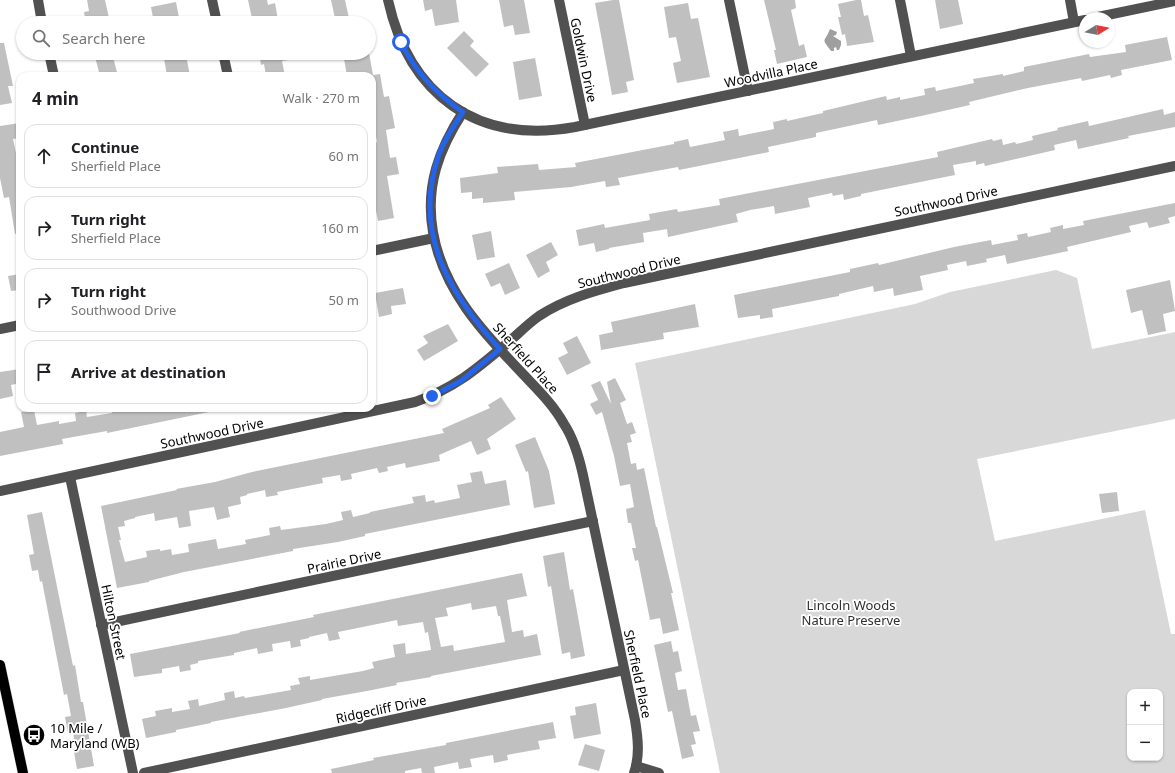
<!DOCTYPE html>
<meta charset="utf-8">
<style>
body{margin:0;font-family:"Noto Sans",sans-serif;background:#f6f6f6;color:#202124}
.controls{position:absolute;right:12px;bottom:12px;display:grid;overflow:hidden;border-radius:8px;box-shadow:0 1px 3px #0004}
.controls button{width:36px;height:36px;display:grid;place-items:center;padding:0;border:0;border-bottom:1px solid #e0e0e0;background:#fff;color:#202124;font:20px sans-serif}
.compass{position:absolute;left:1079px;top:12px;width:36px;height:36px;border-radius:50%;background:#fff;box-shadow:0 1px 3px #0004;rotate:80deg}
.stop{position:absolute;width:12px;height:12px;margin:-9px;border:3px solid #2563eb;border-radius:50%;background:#fff}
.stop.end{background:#2563eb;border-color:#fff;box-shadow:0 1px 4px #0008}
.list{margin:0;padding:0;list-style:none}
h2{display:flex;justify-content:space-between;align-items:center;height:52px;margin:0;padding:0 16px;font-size:17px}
h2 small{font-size:13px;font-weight:400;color:#757577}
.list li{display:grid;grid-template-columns:26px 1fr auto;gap:12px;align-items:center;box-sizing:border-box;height:64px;margin:0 8px 8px;padding:0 8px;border:1px solid #e0e0e0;border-radius:12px}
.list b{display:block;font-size:15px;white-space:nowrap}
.list p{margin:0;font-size:13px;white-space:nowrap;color:#757577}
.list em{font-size:13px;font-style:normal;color:#757577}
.icon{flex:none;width:22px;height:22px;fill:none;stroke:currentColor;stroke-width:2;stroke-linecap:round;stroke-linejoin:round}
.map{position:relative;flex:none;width:1175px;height:773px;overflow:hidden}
.search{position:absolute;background:#fff;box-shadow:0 1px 3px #0004;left:16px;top:16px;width:360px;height:44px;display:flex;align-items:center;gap:10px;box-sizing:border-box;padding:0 14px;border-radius:22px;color:#757577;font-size:15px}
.panel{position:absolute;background:#fff;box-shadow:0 1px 3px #0004;left:16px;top:72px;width:360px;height:340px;border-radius:12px}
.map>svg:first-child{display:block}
.green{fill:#d8d8d8;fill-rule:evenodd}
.water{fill:#9f9f9f}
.building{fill:#c0c0c0;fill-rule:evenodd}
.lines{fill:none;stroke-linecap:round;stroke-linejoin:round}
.major-casing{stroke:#dbdbdb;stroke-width:11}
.minor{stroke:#515151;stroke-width:10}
.major{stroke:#000;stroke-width:10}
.route{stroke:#2563eb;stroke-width:5}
.labels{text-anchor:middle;stroke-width:3.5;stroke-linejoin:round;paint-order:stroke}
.street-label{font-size:13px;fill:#000;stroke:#fff}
.park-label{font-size:13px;fill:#2f2f2f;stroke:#fff}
.poi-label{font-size:13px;fill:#000;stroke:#fff;text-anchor:start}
</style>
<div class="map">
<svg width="1175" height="773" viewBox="0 0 1175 773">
<rect width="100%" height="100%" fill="#fff"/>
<path class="green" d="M1056,270L1077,278L1092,349L1175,332V419L977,459L995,541L1145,510L1171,634H1175V773H720L635,363L915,304L950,292ZM1130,692H1160V758H1130Z"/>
<path class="water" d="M830,29L837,32L836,35L833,36L841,41V45L839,50H837L836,47L834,48V51H831C821,37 824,44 830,29Z"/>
<g class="building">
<path d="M87,0H105L109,18L86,23L84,12L89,11Z"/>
<path d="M248,0H267L268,5L275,3L278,20L253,23Z"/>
<path d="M331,0H345L350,23H336Z"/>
<path d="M423,0H456L459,22L435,26L432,9L425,11Z"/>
<path d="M499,0H524L530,33L515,35L513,25L504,27Z"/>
<path d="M613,0H619L634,80L626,82L628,92L612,95L595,3Z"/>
<path d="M764,0H795L796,8L791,10L799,46L804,44L807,57L777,64L774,50H776Z"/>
<path d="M856,0H861L864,16L868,15L874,42L847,46L845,34L842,35L838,17H841L838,4Z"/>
<path d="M935,0H958L963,24L940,29Z"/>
<path d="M176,2L180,23H154L151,7Z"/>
<path d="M688,3L691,19L698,18L710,77L677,83L673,63L681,61L676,37L669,38L664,7Z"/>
<path d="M464,31L474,41L470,46L489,64L476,77L447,48Z"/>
<path d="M1167,37L1172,60L1121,70L1122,75L1111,78L1110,75L1082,81L1081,78L1028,88L969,102L970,105L921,116L878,125L877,120L816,133V137L768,147L769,152L679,170L678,167L618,178L620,185L606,187L605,181L571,187L514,192L515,200L483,203V198L472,199V192L461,193L460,178L498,173L497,167L538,164L539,170L576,167L575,163L674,144V142L688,139L690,147L725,140L723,132L738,129L739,136L774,129L773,122L787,119V121L823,113V111L886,96L887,100L900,97V100L925,95L924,89L935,87L936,91L974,83L973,79L1003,74V76L1024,71V67L1089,54L1090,57L1126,52L1125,45Z"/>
<path d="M0,43H4L13,86H8L12,103L0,105Z"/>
<path d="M94,53H112L118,76H100Z"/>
<path d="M259,53H301V58L282,61L285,76H266L264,64L261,65Z"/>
<path d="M343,53H369L373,75L380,74L384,97L389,96L395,128L386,130L390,158L396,157L399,174L387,176L394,218L378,221L375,205L372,206V143L377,142L372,113V76H347Z"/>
<path d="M186,55L190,76H167L164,58Z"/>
<path d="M535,58L542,96L519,100L513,62Z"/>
<path d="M1163,109L1164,115L1175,112V127L1128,136L1129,138L1078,149L1076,140L1054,145L1055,150L985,166L984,163L976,165V161L953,165L955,175L861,194V196L844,200L843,194L833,196L832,193L808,198L810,207L775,214L774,206L750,210L736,214L738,222L668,237L667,229L643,233L644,242L609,248V249L596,252L594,243L579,246L576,230L604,224L605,228L650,220L649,214L677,209L678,212L720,205L719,199L938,157L937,152L992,139L993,141L1002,139L1003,145L1015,142L1016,144L1033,140L1032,136L1058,130L1057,128L1088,121L1089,126Z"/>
<path d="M20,123V138L13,139L17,158H20V233L15,234L9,197L4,198L0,178V126Z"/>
<path d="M1175,203V216L1168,218L1170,223L1149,228L1147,222L1129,226L1131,232L1067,247L1068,251L1007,264L1005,255L986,259L987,262L967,266L966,261L947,265L948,270L920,276L923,290L894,296L893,288L874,292L873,286L839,294V296L772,309L773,317L760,319V315L738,318L734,295L850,272V269L878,263L879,265L954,247L991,240L992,245L1018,240L1017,235L1027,233L1028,237L1051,232L1050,228L1063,225V229L1084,225L1083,221Z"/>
<path d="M491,231L495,257L477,260L472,235Z"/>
<path d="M551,242L558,255L546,262L550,271L538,278L526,255Z"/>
<path d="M509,263L520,288L505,295L500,283L491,287L485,274Z"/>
<path d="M20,274V290L11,291L8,276Z"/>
<path d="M1170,280L1175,311L1163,314L1166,331L1148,335L1142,310L1131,313L1126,290Z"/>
<path d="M403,288L406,304L391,306L392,314L379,317L375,293Z"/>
<path d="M695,304L699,327L663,333L664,339L601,350L599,335L613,332L611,322Z"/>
<path d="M448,324L458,341L424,361L417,350L428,343L423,336Z"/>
<path d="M577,336L591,363L567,375L558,358L568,353L563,343Z"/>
<path d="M20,369V383L11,385L13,396L0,399V372Z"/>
<path d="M615,378L626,400L620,403L627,424L632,422L636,433L630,435L632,442L627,443L631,464L636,463L637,470L644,468L656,527H657L673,593H671L679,630L663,634L660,618L650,620L638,560L635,561L632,548H636L631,523H628L626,509L634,507L630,484L620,486L614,456L602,412L596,415L590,404L598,400L591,385L600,381L611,404L607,382Z"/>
<path d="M501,397L516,419L487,439L491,449L477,455L471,441L439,455L440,461L406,468L405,463L387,467L388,471L379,473L377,468L351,474L352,479L341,481L340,475L322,478L323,483L277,492L278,495L266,497L265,490L247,494V495L240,497L241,504L228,507L230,517L217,520L214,507L189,511L191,526L179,528L177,517L155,521L154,513L135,517V518L124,521L125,526L118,527L121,540H119L125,562L147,557L146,551L160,549V551L171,549L172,555L189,552L188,544L216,539L218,549L246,544L245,540L270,535L269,528L280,526L281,530L326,524L343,520L341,512L351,510L353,517L370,513V512L414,503L412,497L425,495L426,502L434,500L435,503L460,498L457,485L472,482L470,473L482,471L485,484L506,480L510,505L365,534V536L338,542L293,549V551L184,572L149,581V582L117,588L101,506L177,490L176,489L215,482L252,472L444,433L442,429L490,408L488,405Z"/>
<path d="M111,408H122V411L135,408H209V412L107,433V431L62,439L63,444L0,456V432L24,427L21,412L34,410L37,425L59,421V424L76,421L75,413L86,411L87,417L112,413Z"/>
<path d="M535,437L549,471L555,504L534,508L528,471L526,472L515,445Z"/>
<path d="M1117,492L1119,511L1102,513L1099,494Z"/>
<path d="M42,512L73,666L75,665L81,702H83L94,766L77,769L74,752L76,751L73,732L68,733L65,717L71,716L67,694L64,695L42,581L40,582L38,570L32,571L29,555L34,554L27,515Z"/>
<path d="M564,552L570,590L573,589L585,656L571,659L570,652L562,654L551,586L548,587L543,556Z"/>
<path d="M522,573L527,596L507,600L512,632L523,630L524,637L537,634L541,655L431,676V677L396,683L397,685L367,691L322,699V700L286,708L211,722V723L176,730V732L146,738L142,719L156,716L155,711L172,708V712L190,709L188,701L198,699L199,706L216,702L225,700L224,693L234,691L235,698L244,696L245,698L291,690L290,686L300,684L298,678L310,676V680L363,671L374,668L372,662L395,657L393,645L405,643L406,654L431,650L428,632L425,633L423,622L398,626L397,620L338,632L340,639L329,641L327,633L309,637V638L300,640L301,646L291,648L290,641L272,644L273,651L258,654L257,648L234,653V655L198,661V663L190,665L191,670L180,672L179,666L162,669V673L134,677L130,654L240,633L239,632L314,617L313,615ZM471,603L472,610L496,606L498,616H500L505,642L454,651L453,645L441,647L435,618L448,616L446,608Z"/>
<path d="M671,641L673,652L678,651L682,671L675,673L678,690L686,689L691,716L696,715L700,731L693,732L696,744L691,745L694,756L682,759L672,711L668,712L654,645Z"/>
<path d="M596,703L601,734L574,739L570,716L576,715L575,707Z"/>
<path d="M553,722L556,738L538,741L540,749L507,755L508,760L494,763L493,755L470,759L472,767L459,769L458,762L434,767L435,773H422L421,768L405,771V773H332L331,769L374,760L373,758L446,745V743Z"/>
<path d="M585,744L605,750L599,771L578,765Z"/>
</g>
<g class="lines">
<g class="major-casing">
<path id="major" d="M0,665L23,773"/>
</g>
<g class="minor">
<path d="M38,0L42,23"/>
<path d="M212,0L217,23"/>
<path d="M388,0C409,95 477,145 575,127L1085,20"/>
<path d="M559,0L585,125"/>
<path d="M729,0L748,91"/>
<path d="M900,0L911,56"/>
<path d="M1070,0L1074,22"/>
<path d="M1093,18L1175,1"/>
<path d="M49,53L54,76"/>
<path d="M223,53L228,76"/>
<path d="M463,112C439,149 425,186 433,232C443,290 482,331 522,373C537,389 553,404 564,424C574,439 579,457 583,475L635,720C638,738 640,756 634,773"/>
<path d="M372,251L434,238"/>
<path d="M0,329L20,325"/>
<path d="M70,477L133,773"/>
<path d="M0,491L415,402C456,388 479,367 511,340C520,332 529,323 539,316C565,299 594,291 624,283L1175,166"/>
<path d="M101,625L593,521"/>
<path d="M636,766L659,773"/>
<path d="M144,773L624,670"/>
</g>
<use href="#major" class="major"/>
</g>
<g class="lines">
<path class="route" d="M401,42C415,72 436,94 463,112C454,125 445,139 439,154C412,232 449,294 500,349L461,381L432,396"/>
</g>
<defs>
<g id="bus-disc" transform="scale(1.15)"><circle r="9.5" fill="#000" stroke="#fff"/><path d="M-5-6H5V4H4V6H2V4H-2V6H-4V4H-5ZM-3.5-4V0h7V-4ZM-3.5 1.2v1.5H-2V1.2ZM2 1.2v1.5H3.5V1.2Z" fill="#fff"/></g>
</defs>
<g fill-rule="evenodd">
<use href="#bus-disc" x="34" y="735"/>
</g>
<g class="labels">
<g class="street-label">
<text transform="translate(584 60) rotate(78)" y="5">Goldwin Drive</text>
<text transform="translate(771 73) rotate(-12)" y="5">Woodvilla Place</text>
<text transform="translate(946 201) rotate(-12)" y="5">Southwood Drive</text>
<text transform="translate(629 271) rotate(-14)" y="5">Southwood Drive</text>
<text transform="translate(526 358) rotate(48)" y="5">Sherfield Place</text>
<text transform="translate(212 433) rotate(-12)" y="5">Southwood Drive</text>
<text transform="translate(344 561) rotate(-12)" y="5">Prairie Drive</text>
<text transform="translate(114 622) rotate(78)" y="5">Hilton Street</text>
<text transform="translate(638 674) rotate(78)" y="5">Sherfield Place</text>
<text transform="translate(381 709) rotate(-12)" y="5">Ridgecliff Drive</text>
</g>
<g class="park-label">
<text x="851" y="610">Lincoln Woods<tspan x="851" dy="15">Nature Preserve</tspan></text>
</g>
<g class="poi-label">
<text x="50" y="733">10 Mile /<tspan x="50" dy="15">Maryland (WB)</tspan></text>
</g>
</g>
</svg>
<div class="controls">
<button>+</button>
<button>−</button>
</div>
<svg class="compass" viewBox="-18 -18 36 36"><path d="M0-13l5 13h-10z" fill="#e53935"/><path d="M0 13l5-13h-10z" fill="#757577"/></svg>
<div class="stop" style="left:401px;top:42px"></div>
<div class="stop end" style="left:432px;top:396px"></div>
<div class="search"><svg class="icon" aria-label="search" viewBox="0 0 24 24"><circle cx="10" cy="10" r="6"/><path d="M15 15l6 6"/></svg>Search here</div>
<section class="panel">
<h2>4 min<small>Walk · 270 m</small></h2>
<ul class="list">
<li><svg class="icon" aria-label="ahead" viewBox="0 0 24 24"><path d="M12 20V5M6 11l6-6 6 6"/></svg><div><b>Continue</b><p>Sherfield Place</p></div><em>60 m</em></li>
<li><svg class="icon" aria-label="right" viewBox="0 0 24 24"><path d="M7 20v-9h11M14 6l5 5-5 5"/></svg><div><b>Turn right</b><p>Sherfield Place</p></div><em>160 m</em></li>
<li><svg class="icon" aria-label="right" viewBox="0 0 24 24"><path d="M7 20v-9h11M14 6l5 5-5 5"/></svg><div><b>Turn right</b><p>Southwood Drive</p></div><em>50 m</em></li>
<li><svg class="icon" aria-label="arrive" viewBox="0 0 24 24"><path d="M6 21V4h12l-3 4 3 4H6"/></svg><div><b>Arrive at destination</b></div></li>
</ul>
</section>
</div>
